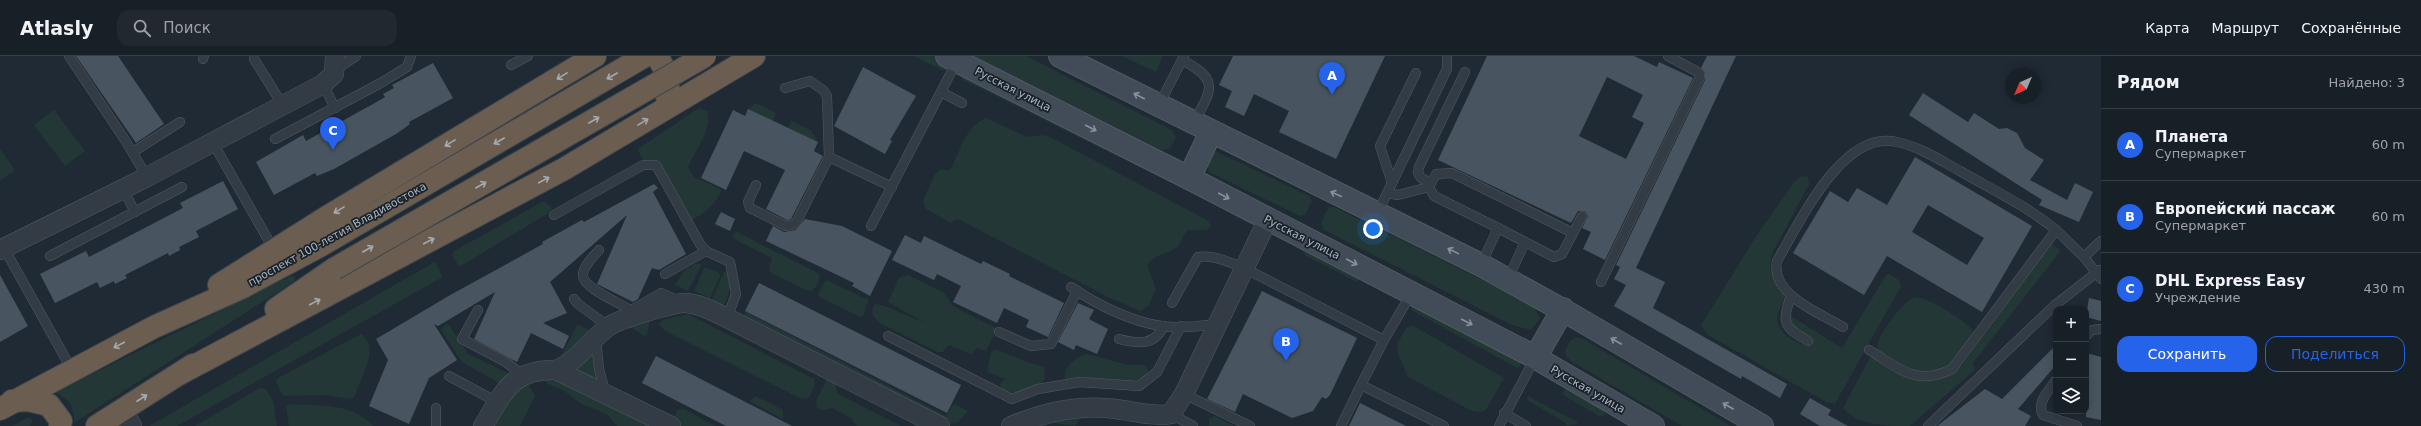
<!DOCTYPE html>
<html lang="ru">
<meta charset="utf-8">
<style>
body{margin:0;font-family:"DejaVu Sans",sans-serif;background:#21282f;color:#f1f3f6}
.controls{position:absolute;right:12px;bottom:12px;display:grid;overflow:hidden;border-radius:8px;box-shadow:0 2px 10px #0003}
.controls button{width:36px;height:36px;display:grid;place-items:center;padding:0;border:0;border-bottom:1px solid #363e44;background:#182027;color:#f1f3f6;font:20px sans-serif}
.compass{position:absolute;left:2005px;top:12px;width:36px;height:36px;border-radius:50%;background:#182027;box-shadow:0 2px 10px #0003;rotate:224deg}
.you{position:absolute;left:1373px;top:173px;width:14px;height:14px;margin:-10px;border:3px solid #fff;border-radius:50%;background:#1a73e8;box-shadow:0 0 0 6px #1a73e833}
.badge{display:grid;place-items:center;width:26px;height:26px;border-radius:50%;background:#2563eb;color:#fff;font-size:13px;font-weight:700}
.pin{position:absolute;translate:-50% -33px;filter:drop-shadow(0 1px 2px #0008)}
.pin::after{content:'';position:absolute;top:21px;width:14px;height:12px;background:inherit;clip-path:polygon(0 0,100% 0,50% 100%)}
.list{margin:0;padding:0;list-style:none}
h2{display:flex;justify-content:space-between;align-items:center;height:52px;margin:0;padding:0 16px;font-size:17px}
h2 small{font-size:13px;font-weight:400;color:#9fa3a7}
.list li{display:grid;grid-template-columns:26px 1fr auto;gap:12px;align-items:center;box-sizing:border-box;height:72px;padding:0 16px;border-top:1px solid #363e44}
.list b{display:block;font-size:15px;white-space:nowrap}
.list p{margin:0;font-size:13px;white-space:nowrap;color:#9fa3a7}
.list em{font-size:13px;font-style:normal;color:#9fa3a7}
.actions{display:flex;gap:8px;padding:12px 16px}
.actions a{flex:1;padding:9px 0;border:1px solid #2563eb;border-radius:12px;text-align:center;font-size:14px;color:#2563eb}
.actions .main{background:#2563eb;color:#fff}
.icon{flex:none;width:22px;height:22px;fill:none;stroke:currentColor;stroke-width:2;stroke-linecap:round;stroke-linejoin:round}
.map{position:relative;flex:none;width:2101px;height:370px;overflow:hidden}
header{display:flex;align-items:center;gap:24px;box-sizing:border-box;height:56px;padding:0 20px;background:#182027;border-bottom:1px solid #363e44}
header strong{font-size:19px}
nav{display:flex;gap:22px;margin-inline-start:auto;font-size:14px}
.search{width:280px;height:36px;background:#21282f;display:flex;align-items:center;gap:10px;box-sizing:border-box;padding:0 14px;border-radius:12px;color:#9fa3a7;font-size:15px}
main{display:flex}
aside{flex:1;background:#182027}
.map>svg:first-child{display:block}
.green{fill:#233736}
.building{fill:#485560;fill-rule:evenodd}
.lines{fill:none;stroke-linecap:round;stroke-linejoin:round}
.lane-casing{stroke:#515a63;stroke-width:10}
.street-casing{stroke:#515a63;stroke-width:20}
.secondary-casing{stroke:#515a63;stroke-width:24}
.highway-casing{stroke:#3e474f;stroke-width:24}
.lane{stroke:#333c45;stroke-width:9}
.street{stroke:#333c45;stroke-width:19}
.secondary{stroke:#414c58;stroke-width:22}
.highway{stroke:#6b5e50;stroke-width:22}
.highway-bridge-casing{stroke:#3e474f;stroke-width:24;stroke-linecap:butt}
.highway-bridge{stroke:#6b5e50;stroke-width:22}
.oneway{stroke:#a3aab1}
.oneway2{stroke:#87929d}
.labels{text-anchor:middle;stroke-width:3.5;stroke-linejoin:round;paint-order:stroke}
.street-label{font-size:11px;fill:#adb7c2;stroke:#192129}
</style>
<header>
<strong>Atlasly</strong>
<div class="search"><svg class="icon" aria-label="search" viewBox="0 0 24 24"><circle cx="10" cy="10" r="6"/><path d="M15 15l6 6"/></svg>Поиск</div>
<nav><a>Карта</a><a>Маршрут</a><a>Сохранённые</a></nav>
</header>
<main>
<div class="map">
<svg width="2101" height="370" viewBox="0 0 2101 370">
<rect width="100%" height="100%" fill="#202a34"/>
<g class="green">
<path d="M914,0H933L946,6L947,12L945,15L941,14Z"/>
<path d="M973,0H1026L1172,74L1176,82L1170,92L1162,94Z"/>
<path d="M1122,0H1163L1156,16Z"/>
<path d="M963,18L1249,165L962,23Z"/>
<path d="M756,47L776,57L773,65L748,53Z"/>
<path d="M699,52L707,55C713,73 695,95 688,111L694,121L721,133C721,143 702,161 692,163L663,112L645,107L638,95L639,92Z"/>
<path d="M54,54L85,95L65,110L34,69Z"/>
<path d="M986,62L1027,81L1043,79L1050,81L1209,165L1211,170L1206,174H1188C1182,179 1182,188 1176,192C1167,198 1150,199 1148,211L1156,233L1148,250L1140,255L1110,242L958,163L951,167L926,153L923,144L935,118L940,114H949L952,111C960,94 967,69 986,62Z"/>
<path d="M791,65L811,74L818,86L788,72Z"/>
<path d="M0,93L15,114L0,125Z"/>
<path d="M1215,95L1309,140L1312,145L1305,159L1300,160L1209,116L1207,108Z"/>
<path d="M1802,120L1808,121L1809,128L1772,198L1770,211L1785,242C1782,248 1777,257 1777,263C1778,276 1795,289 1807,289L1793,271L1789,259L1842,292L1886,219L1889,218L1899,224L1901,230L1835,348L1826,346L1708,279L1701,269L1757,179L1794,126Z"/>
<path d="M544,145L552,152L550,156L461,210L458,209L452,199L454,195Z"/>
<path d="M1329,151H1334L1513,239L1535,252L1540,263L1531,274L1512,269L1324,174L1321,166Z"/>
<path d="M737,176L818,217L820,221L816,231L811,235L806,234L771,217L769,214L772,202L734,183L733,178Z"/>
<path d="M2052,188L2060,194L2059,197L1973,307L1975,314L1910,370C1887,370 1858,370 1843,352L1870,301L1875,302C1906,320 1931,338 1963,308L2049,190Z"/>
<path d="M1306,192L1361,222L1357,226L1306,200L1304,198Z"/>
<path d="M433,207H436L442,220L441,222L177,370H149Z"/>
<path d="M695,208H702L688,235L675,229L684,215Z"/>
<path d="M705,211L721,218L710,242L694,235Z"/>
<path d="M727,215L731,220C729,232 730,246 719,253L694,239L712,244L724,216Z"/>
<path d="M908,219L944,237L953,250L996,272V275L986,295L977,292L972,298L949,289L943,296H938L880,267L873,260L872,253L875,248L882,249L925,267L888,246L899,222Z"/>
<path d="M291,220L295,221V225L74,367C75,350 69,344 55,336Z"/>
<path d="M826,224L869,244L863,260L861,261L819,241L818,238Z"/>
<path d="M1916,241C1931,243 1962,263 1973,274L1972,278C1967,286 1956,307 1949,311C1923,327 1900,308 1878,295L1877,291C1878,279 1904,243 1916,241Z"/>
<path d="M1413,248L1519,305L1521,306L1520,310L1517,312L1413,255L1411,253Z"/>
<path d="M746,256L946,360L954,348L968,355L957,367L948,368L742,264Z"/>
<path d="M688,258L814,323L815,328L809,342L802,343L665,275L658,268L663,264Z"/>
<path d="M650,263L647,279L644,280L631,271Z"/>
<path d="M446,268L449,269L468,298L510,318L503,327L497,326L462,306L441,274Z"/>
<path d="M578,268L589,274L577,296L560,301Z"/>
<path d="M1412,269L1504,322L1486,354L1479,356L1472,355L1408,321L1398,297L1397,288L1406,272Z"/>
<path d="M361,278C381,290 360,323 355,340L351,343L325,339L283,340L276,326L278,322Z"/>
<path d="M1576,281L1583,283L1731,370H1682L1571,305L1566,300L1565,295L1570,285Z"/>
<path d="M996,293L1027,306L1044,311L1045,323C1034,337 1017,339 1001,333L1000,328L1005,323L987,316L991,296Z"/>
<path d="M592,294L598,323L596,327L569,314Z"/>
<path d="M1086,298L1128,309H1144L1148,312V316L1142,323L1132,325L1065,323C1062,313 1076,300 1086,298Z"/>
<path d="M545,319L665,370H617L608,359L580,347L563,334L548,328L544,324Z"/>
<path d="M828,321L837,324L836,333L838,338L901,370H857L851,362L832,352L823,354L817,352L816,345Z"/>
<path d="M527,326L535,340L520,370H487L502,346Z"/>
<path d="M260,332L266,333L273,345L277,370H195Z"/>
<path d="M1565,333L1604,354L1605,358L1601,361L1565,340L1563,338Z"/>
<path d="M756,340L783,354V363L749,345Z"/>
<path d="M1528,340L1577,366V368L1566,370V367L1527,344Z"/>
<path d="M291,348C319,350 351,346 373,370H289L286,350Z"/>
<path d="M684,353L716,370H680L674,364L677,354Z"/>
<path d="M1043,360H1091L1080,363L1075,370L1048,366Z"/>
<path d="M1214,360L1235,370H1209V363Z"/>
<path d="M29,361L33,364L30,370H12Z"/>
</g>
<g class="building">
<path d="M76,0H118L164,68L136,87Z"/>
<path d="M1233,0H1385L1336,103L1279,76L1289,55L1254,38L1244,60L1225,51L1232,35L1219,29Z"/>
<path d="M1487,0H1634L1657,11L1659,6L1693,22L1605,204L1583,193L1591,176L1582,172L1588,160L1585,155H1578L1571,167L1438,104ZM1607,21L1643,39L1632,61L1644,67L1626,103L1579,80Z"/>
<path d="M1707,0H1736L1636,212L1665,226L1653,252L1787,328L1780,342L1742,320L1741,323L1614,250L1626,229L1614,223L1620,211L1616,209L1705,24V16L1701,12Z"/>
<path d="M433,7L453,42L409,66L410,68L396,78L334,113L317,120L315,117L274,139L256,106L303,79L306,85L373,48L385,41L383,38L394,32L392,29Z"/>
<path d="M863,11L916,40L890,84L892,85L885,98L834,70Z"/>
<path d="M1923,37L1968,66L1974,57L1999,73L2007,72L2017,77L2025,92L2044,104L2030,124L2067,144L2075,127L2093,136L2079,166L2039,149L2042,144L1909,59Z"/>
<path d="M748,53L818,86L814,95L823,100L791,163L787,164L766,153L785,114L744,95L726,134L701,122L733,54L745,60Z"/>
<path d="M1915,101L2032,170L1982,256L1887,200L1864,239L1793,197L1830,135L1848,146L1857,132L1887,149ZM1928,149L1984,182L1967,209L1912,176Z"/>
<path d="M223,125L238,153L196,175L199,181L179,191L180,194L169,200L168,197L125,219L127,222L115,228L114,225L100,232L97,226L55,247L40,218L86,195L89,201L183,152L180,147Z"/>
<path d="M654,128L658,132L653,136L686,198L659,214L652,212L638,243L633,246L597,228L627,159L550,226L567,257L543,267L569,280L563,293L531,277L517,306L474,283L495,236L438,270L434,268L457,304L429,322L409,368L369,350L388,304L376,283L452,238L543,188L542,186L582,164L584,166Z"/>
<path d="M721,156L735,163L730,175L715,168Z"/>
<path d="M805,163L842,170L892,195L870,240L852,230L854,227L766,185L773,170L784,176L796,174Z"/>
<path d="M905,179L921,187L924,180L981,208L983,205L1010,218L1009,220L1064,247L1048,281L1026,271L1029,264L1004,252L997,267L953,246L961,230L937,218L934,224L892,204Z"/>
<path d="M0,219L28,270L0,286Z"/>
<path d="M759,227L961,329L947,357L745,255Z"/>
<path d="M1262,235L1357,282L1330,339L1326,343L1322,341L1313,355L1292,362L1243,338L1235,356L1207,343Z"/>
<path d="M2089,242L2101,245V265L2086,261Z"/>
<path d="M1078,247L1094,254L1089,263L1108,273L1097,298L1076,289L1074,294L1058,286Z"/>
<path d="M2056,289V309L2018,353L2031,360L2025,370H1937L1985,333L2002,343Z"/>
<path d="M2086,297L2101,301V364L2086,361Z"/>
<path d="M656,300L792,370H726L642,327Z"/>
<path d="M1810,342L1831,354L1828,359L1848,370H1820L1800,358Z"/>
<path d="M1360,347L1406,370H1349Z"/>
</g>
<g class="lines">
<g class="lane-casing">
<g id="lane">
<path d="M69,0L125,84L147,121"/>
<path d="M203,3L204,0"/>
<path d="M254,3L282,48"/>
<path d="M1182,4C1220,24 1212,33 1194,66"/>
<path d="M511,9L528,0"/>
<path d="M335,14L356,0"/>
<path d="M323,28L335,52"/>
<path d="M785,32L810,25L823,34L827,40L829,101"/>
<path d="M941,36L962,47"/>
<path d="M1159,49L1184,0"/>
<path d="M275,83L379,28L407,11L411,0"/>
<path d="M213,87L274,194"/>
<path d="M133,96L180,66"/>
<path d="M1392,127L1380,90L1416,17"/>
<path d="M1431,127L1421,122L1418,117L1419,111L1465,16"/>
<path d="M756,129L748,146L750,152L786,170L795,168L798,163L829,101L892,131"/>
<path d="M123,133L135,156"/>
<path d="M1387,137L1398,139L1429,131"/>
<path d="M1377,158L1447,13V0"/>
<path d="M554,159L643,109H656L700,188L706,195L730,206L736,238L727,262"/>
<path d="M871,170L957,5"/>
<path d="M1498,172L1434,140L1429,131L1436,118L1452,117L1573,177"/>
<path d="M4,192L72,314"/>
<path d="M599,194C594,200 582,211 583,220C584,234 627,249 638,259"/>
<path d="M50,200L182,131"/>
<path d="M2084,201L2101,185"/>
<path d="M1481,209L1498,172L1554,201L1562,198L1582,160"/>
<path d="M665,218L706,195"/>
<path d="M1508,223L1525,186"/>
<path d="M1601,226L1700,21V18L1696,15L1668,0"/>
<path d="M1071,231C1096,248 1131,266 1162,270C1179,273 1200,270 1217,268"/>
<path d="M1791,240C1781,267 1784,271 1808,285"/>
<path d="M574,243L578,248L608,270"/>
<path d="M1172,247L1198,201C1214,198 1230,207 1244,212L1384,284L1411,238"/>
<path d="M633,253L661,237L680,245"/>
<path d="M478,254L462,283L506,306L522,319"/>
<path d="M1843,271C1820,257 1770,239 1777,205C1799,168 1842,73 1897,86C1920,91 1940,104 1960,115C1993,134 2027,150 2056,174"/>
<path d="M999,276L1031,290L1051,288L1077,235"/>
<path d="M888,280L1012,343L1038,333L1079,326L1139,330L1157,316L1181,270"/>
<path d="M2086,280L2092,274L2101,273"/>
<path d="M596,283L599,313L605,336"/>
<path d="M1119,283C1138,288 1154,290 1164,270"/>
<path d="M1384,284L1361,329L1444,370"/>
<path d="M1869,294C1899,312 1916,331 1952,313L2056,174L2084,201L2101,223"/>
<path d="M449,320L497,346"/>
<path d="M2056,324C2049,335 2036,346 2043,359L2077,370"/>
<path d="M1184,338L1250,370"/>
<path d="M436,352V370"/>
<path d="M1504,357L1526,370"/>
<path d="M1171,358L1193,370"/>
<path d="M1341,370L1361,329"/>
<path d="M1499,370L1535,302"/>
<path d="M1928,370L2055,249L2100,214"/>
</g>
</g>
<g class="street-casing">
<g id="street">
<path d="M0,194L147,121L323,28L334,18L335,0"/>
<path d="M556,314C577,306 590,284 608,271C616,264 676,246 686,247C701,248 714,256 727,262L940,370"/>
<path d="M123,354L132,370"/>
<path d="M483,370C504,336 511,313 556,314L671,370"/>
<path d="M1011,370C1046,356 1078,348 1116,353C1134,355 1152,361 1171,358L1184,338L1268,163"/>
</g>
</g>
<g class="secondary-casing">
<g id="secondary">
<path d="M947,0L1189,122L1531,299L1653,370"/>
<path d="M1060,0L1481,209L1575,261L1762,370"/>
<path d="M1189,122L1211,76"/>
<path d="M1535,302L1563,253"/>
</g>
</g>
<g class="highway-casing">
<g id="highway">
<path d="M656,0C665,10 671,28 667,41"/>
<path d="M219,229L327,161L595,0"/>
<path d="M276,253L334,213"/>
<path d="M181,317L564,113L754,0"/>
<path d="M12,345L28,344L49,349L61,365L60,370"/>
<path d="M0,353L154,271L243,231L318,191L645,0"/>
<path d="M97,370L193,309"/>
</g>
</g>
<use href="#lane" class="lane"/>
<use href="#street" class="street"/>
<use href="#secondary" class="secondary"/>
<use href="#highway" class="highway"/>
<g class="highway-bridge-casing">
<path id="highway-bridge" d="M334,213L705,0"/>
</g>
<use href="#highway-bridge" class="highway-bridge"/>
</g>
<defs><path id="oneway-shaft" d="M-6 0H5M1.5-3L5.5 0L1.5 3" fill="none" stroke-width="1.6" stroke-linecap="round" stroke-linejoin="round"/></defs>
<g class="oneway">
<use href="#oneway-shaft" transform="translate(562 20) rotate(149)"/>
<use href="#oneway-shaft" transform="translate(612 20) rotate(150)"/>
<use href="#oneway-shaft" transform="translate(594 64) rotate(-30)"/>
<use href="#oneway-shaft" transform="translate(643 66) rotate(-31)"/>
<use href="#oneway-shaft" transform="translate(499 85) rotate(150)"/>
<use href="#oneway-shaft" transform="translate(450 87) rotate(149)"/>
<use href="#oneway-shaft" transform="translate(544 124) rotate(-28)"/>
<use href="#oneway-shaft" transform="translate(481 129) rotate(-30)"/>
<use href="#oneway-shaft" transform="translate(339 154) rotate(149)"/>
<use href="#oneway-shaft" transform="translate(429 185) rotate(-28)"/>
<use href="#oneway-shaft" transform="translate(368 193) rotate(-30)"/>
<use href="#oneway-shaft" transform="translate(315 246) rotate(-28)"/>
<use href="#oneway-shaft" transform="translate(119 289) rotate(152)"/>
<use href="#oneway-shaft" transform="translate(142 342) rotate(-33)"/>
</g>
<g class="oneway2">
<use href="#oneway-shaft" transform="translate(1139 40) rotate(-153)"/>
<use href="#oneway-shaft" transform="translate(1091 72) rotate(27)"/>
<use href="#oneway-shaft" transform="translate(1336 138) rotate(-155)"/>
<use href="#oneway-shaft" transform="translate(1224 140) rotate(28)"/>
<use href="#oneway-shaft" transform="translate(1453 195) rotate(-154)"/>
<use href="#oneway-shaft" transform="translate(1352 206) rotate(28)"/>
<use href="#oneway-shaft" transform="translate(1467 266) rotate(27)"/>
<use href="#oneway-shaft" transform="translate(1616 285) rotate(-150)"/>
<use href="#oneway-shaft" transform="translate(1728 350) rotate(-150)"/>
</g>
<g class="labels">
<g class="street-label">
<text transform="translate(1013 33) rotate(27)" y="4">Русская улица</text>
<text transform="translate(337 178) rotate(-29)" y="4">проспект 100-летия Владивостока</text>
<text transform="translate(1302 181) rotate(27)" y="4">Русская улица</text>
<text transform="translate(1588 333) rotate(30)" y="4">Русская улица</text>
</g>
</g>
</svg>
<div class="controls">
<button>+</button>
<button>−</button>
<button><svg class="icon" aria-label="layers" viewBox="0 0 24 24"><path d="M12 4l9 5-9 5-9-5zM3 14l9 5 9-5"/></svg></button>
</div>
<svg class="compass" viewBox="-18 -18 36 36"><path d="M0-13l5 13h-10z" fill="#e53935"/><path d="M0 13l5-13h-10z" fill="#9fa3a7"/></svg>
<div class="you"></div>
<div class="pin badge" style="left:1332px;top:39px">A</div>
<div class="pin badge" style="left:1286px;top:305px">B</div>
<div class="pin badge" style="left:333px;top:94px">C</div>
</div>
<aside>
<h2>Рядом<small>Найдено: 3</small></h2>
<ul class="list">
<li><span class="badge">A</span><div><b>Планета</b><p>Супермаркет</p></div><em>60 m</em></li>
<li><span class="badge">B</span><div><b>Европейский пассаж</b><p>Супермаркет</p></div><em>60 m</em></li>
<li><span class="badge">C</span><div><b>DHL Express Easy</b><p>Учреждение</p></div><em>430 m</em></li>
</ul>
<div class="actions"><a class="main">Сохранить</a><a>Поделиться</a></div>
</aside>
</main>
